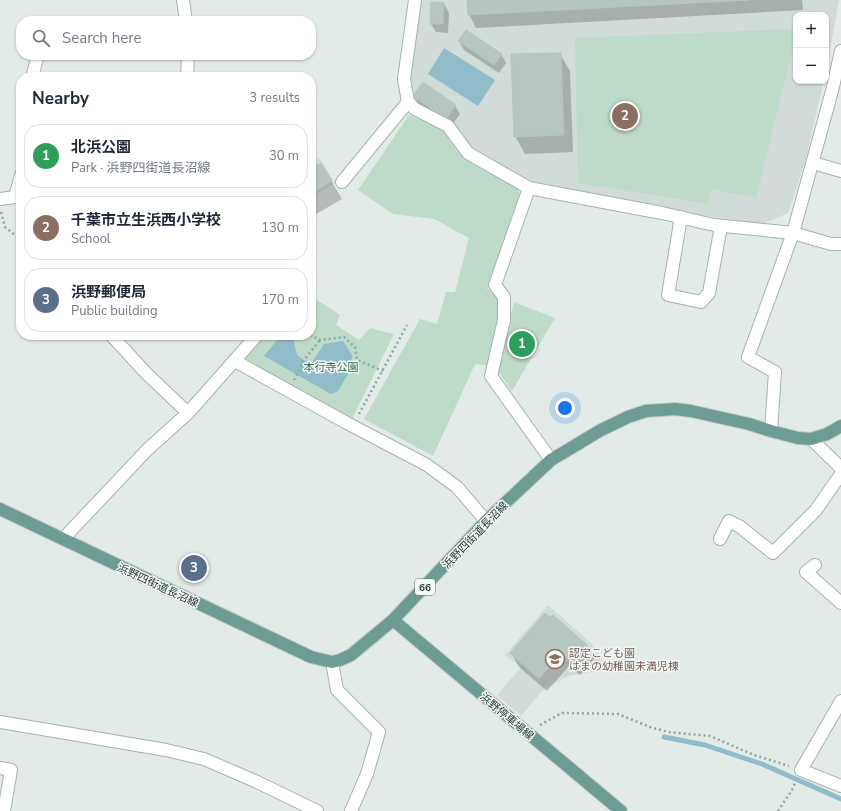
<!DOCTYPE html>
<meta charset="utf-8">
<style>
body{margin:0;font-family:"Nunito Sans","Noto Sans JP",sans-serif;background:#f6f6f7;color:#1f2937}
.controls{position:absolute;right:12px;top:12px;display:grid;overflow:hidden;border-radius:8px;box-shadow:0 1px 3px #0004}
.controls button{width:36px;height:36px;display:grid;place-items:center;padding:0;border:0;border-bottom:1px solid #e0e1e3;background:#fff;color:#1f2937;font:20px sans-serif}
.you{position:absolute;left:565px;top:408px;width:14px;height:14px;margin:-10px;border:3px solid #fff;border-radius:50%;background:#1a73e8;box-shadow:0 0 0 6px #1a73e833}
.badge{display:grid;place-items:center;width:26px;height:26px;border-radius:50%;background:#0b8043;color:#fff;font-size:13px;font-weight:700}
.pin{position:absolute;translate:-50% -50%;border:2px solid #fff;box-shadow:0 1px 4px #0006}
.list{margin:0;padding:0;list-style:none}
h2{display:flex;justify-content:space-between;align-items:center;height:52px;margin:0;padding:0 16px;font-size:17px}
h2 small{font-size:13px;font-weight:400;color:#747a83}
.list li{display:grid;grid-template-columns:26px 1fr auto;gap:12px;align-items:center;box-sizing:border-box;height:64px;margin:0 8px 8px;padding:0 8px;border:1px solid #e0e1e3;border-radius:16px}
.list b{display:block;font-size:15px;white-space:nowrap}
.list p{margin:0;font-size:13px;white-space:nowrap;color:#747a83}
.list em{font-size:13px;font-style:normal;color:#747a83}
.icon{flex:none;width:22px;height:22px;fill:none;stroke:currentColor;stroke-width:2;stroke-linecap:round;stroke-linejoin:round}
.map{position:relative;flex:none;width:841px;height:811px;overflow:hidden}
.search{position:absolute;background:#fff;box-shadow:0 1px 3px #0004;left:16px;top:16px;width:300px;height:44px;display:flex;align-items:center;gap:10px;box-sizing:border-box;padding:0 14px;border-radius:16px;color:#747a83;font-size:15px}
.panel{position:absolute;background:#fff;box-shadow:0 1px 3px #0004;left:16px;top:72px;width:300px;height:268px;border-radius:16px}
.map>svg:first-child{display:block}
.built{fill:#d1dbd7}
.green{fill:#bedac8}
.water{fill:#91bdca}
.shadow{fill:#0003}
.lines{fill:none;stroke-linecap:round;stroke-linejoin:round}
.stream{stroke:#91bdca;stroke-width:5}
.building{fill:#b8c6c1;stroke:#b6c4bf}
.minor-casing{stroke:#a6b2af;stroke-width:14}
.major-casing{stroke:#c2c8c7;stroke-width:14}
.path{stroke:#87aba3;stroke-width:2.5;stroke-dasharray:2 3;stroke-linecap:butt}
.minor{stroke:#fff;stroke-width:12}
.major{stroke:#6c9c93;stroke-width:12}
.labels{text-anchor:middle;stroke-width:3;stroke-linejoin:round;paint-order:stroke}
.shield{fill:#f3f8f6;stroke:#637370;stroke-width:1}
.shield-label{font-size:10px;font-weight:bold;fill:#253a36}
.park-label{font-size:11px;fill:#336d4e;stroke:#f3f8f6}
.street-label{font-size:11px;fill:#253a36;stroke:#f3f8f6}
.education-label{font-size:11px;fill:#785e54;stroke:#f3f8f6;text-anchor:start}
</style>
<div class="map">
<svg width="841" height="811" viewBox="0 0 841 811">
<rect width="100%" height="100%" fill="#e3ebe8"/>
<g class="built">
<path d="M420,0H839L826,72V15H796V81H824L805,162L788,213L758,226L530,181L472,149L416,108L410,88Z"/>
<path d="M320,158L335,183L311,197V163Z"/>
<path d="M548,605L592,644L602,663L596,671L568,676L544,689L521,716L497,695L521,667L505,655Z"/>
</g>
<g class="green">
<path d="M796,29V36L756,198L711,189L708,204L578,183L575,38Z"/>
<path d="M409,115L442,129L457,151L468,161L517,186L520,195L487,289L499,296L501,318L487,365L475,364L433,456L364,419L420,319L437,324L446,292H455L469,238L434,219L393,214L358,190Z"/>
<path d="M311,296L340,315L336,325L359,340L370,328L394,334L351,421L242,360L263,335H311Z"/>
<path d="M514,302L555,318L512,391L497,370Z"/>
</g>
<g class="water">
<path d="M444,48L495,80L478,106L428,74Z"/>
<path d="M285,335H293C297,355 293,354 311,364L324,344L343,341L352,355L351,369L338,391L331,394L264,356L279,338Z"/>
</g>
<g class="shadow">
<path d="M468,0H802L803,10L476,28L469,14Z"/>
<path d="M444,4L449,13L448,33L436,32L431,24Z"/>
<path d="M459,41L501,54L506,63L499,73L464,50Z"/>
<path d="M560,54L570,71L573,152L525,154L515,136Z"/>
<path d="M414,96L455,106L460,114L451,127L419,105Z"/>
<path d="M321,164L342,199L311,217V170Z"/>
<path d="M553,616L587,646L594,659L580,675L569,666L547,691L519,667L512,654Z"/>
</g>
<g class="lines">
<path class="stream" d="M664,737L705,745L762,764L841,799"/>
</g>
<g class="building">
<path d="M467,0H750L468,15Z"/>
<path d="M431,2L444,3L443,24H430Z"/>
<path d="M466,30L502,54L494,65L458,41Z"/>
<path d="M561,53L564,135L514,137L511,54Z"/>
<path d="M423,82L456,105L446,119L413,96Z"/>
<path d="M321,163L332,181L311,194V169Z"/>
<path d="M545,613L550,617L553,615L587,645L572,663L561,653L539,679L510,653Z"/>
</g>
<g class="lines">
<g class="minor-casing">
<g id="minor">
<path d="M183,0L186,21"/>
<path d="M415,0L404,79L408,102L415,109L448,126L468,153L529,188L662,213L714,225L793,233L831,244H841"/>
<path d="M32,77L38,55"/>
<path d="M187,77L188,55"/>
<path d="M813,163L841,171"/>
<path d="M342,182L408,102"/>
<path d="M529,188L495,285L504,297V320L491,376L551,460"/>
<path d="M0,199L15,197L21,175"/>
<path d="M681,217L668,295L701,302L709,293L721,226"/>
<path d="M111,335L145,372L188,413"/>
<path d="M235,361L345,422L427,465L457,487L486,521"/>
<path d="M771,431L775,372L748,357L793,233L832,91L841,51"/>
<path d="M811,439L841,468"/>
<path d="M63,539L147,450L188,413L257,335"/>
<path d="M720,539L729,521L739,526L773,553L816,510L841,474"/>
<path d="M815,565L806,572L841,603"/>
<path d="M332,662L337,690L379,732L367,774L351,811"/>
<path d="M841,701L801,770L841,786"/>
<path d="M0,722L166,750L204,759L255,781L317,811"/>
<path d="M0,768L11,770L4,811"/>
</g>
</g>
<g class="major-casing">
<g id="major">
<path d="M0,509L311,657L332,662L340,660L351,655L393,620L486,521L551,460L601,430L628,417L646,411L675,409L691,411L749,424L771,431L798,438L811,439L827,434L841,426"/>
<path d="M393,620L621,811"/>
</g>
</g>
<g class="path">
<path d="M1,212L5,227L21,240"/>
<path d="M310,335L320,340L344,337L355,347L357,360L383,371"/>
<path d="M294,380L304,360L320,340"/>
<path d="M359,414L407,325"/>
<path d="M540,725L562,713L618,714L650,727L668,732L710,736L754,755L789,766"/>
<path d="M778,811L792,790L795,783"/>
</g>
<use href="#minor" class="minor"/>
<use href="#major" class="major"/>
</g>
<defs>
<g id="school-ring" transform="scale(1)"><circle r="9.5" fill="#f3f8f6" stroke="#8d6e63" stroke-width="1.5"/><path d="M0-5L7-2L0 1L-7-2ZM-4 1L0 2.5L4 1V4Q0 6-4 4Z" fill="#8d6e63"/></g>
</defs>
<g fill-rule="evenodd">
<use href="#school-ring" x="555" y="659"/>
</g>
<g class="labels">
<rect class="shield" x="415" y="579" width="20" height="16" rx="3"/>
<g class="shield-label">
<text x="425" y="591">66</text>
</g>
<g class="park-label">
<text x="331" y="371">本行寺公園</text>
</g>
<g class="street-label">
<text transform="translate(475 535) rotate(-46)" y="4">浜野四街道長沼線</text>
<text transform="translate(158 585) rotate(25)" y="4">浜野四街道長沼線</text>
<text transform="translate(507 716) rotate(40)" y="4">浜野停車場線</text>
</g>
<g class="education-label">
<text x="569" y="657">認定こども園<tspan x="569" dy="13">はまの幼稚園未満児棟</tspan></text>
</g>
</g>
</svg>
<div class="controls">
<button>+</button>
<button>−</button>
</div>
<div class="you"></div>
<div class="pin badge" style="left:522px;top:344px;background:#2e9e5b">1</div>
<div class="pin badge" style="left:625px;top:116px;background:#8d6e63">2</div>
<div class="pin badge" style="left:194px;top:568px;background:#5c6f8a">3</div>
<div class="search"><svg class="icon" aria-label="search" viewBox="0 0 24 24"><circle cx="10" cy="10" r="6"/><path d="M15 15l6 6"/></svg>Search here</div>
<section class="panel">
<h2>Nearby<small>3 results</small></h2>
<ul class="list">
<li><span class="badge" style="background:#2e9e5b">1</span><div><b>北浜公園</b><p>Park · 浜野四街道長沼線</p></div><em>30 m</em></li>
<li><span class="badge" style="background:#8d6e63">2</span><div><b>千葉市立生浜西小学校</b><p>School</p></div><em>130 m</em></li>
<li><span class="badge" style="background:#5c6f8a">3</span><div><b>浜野郵便局</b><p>Public building</p></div><em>170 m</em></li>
</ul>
</section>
</div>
